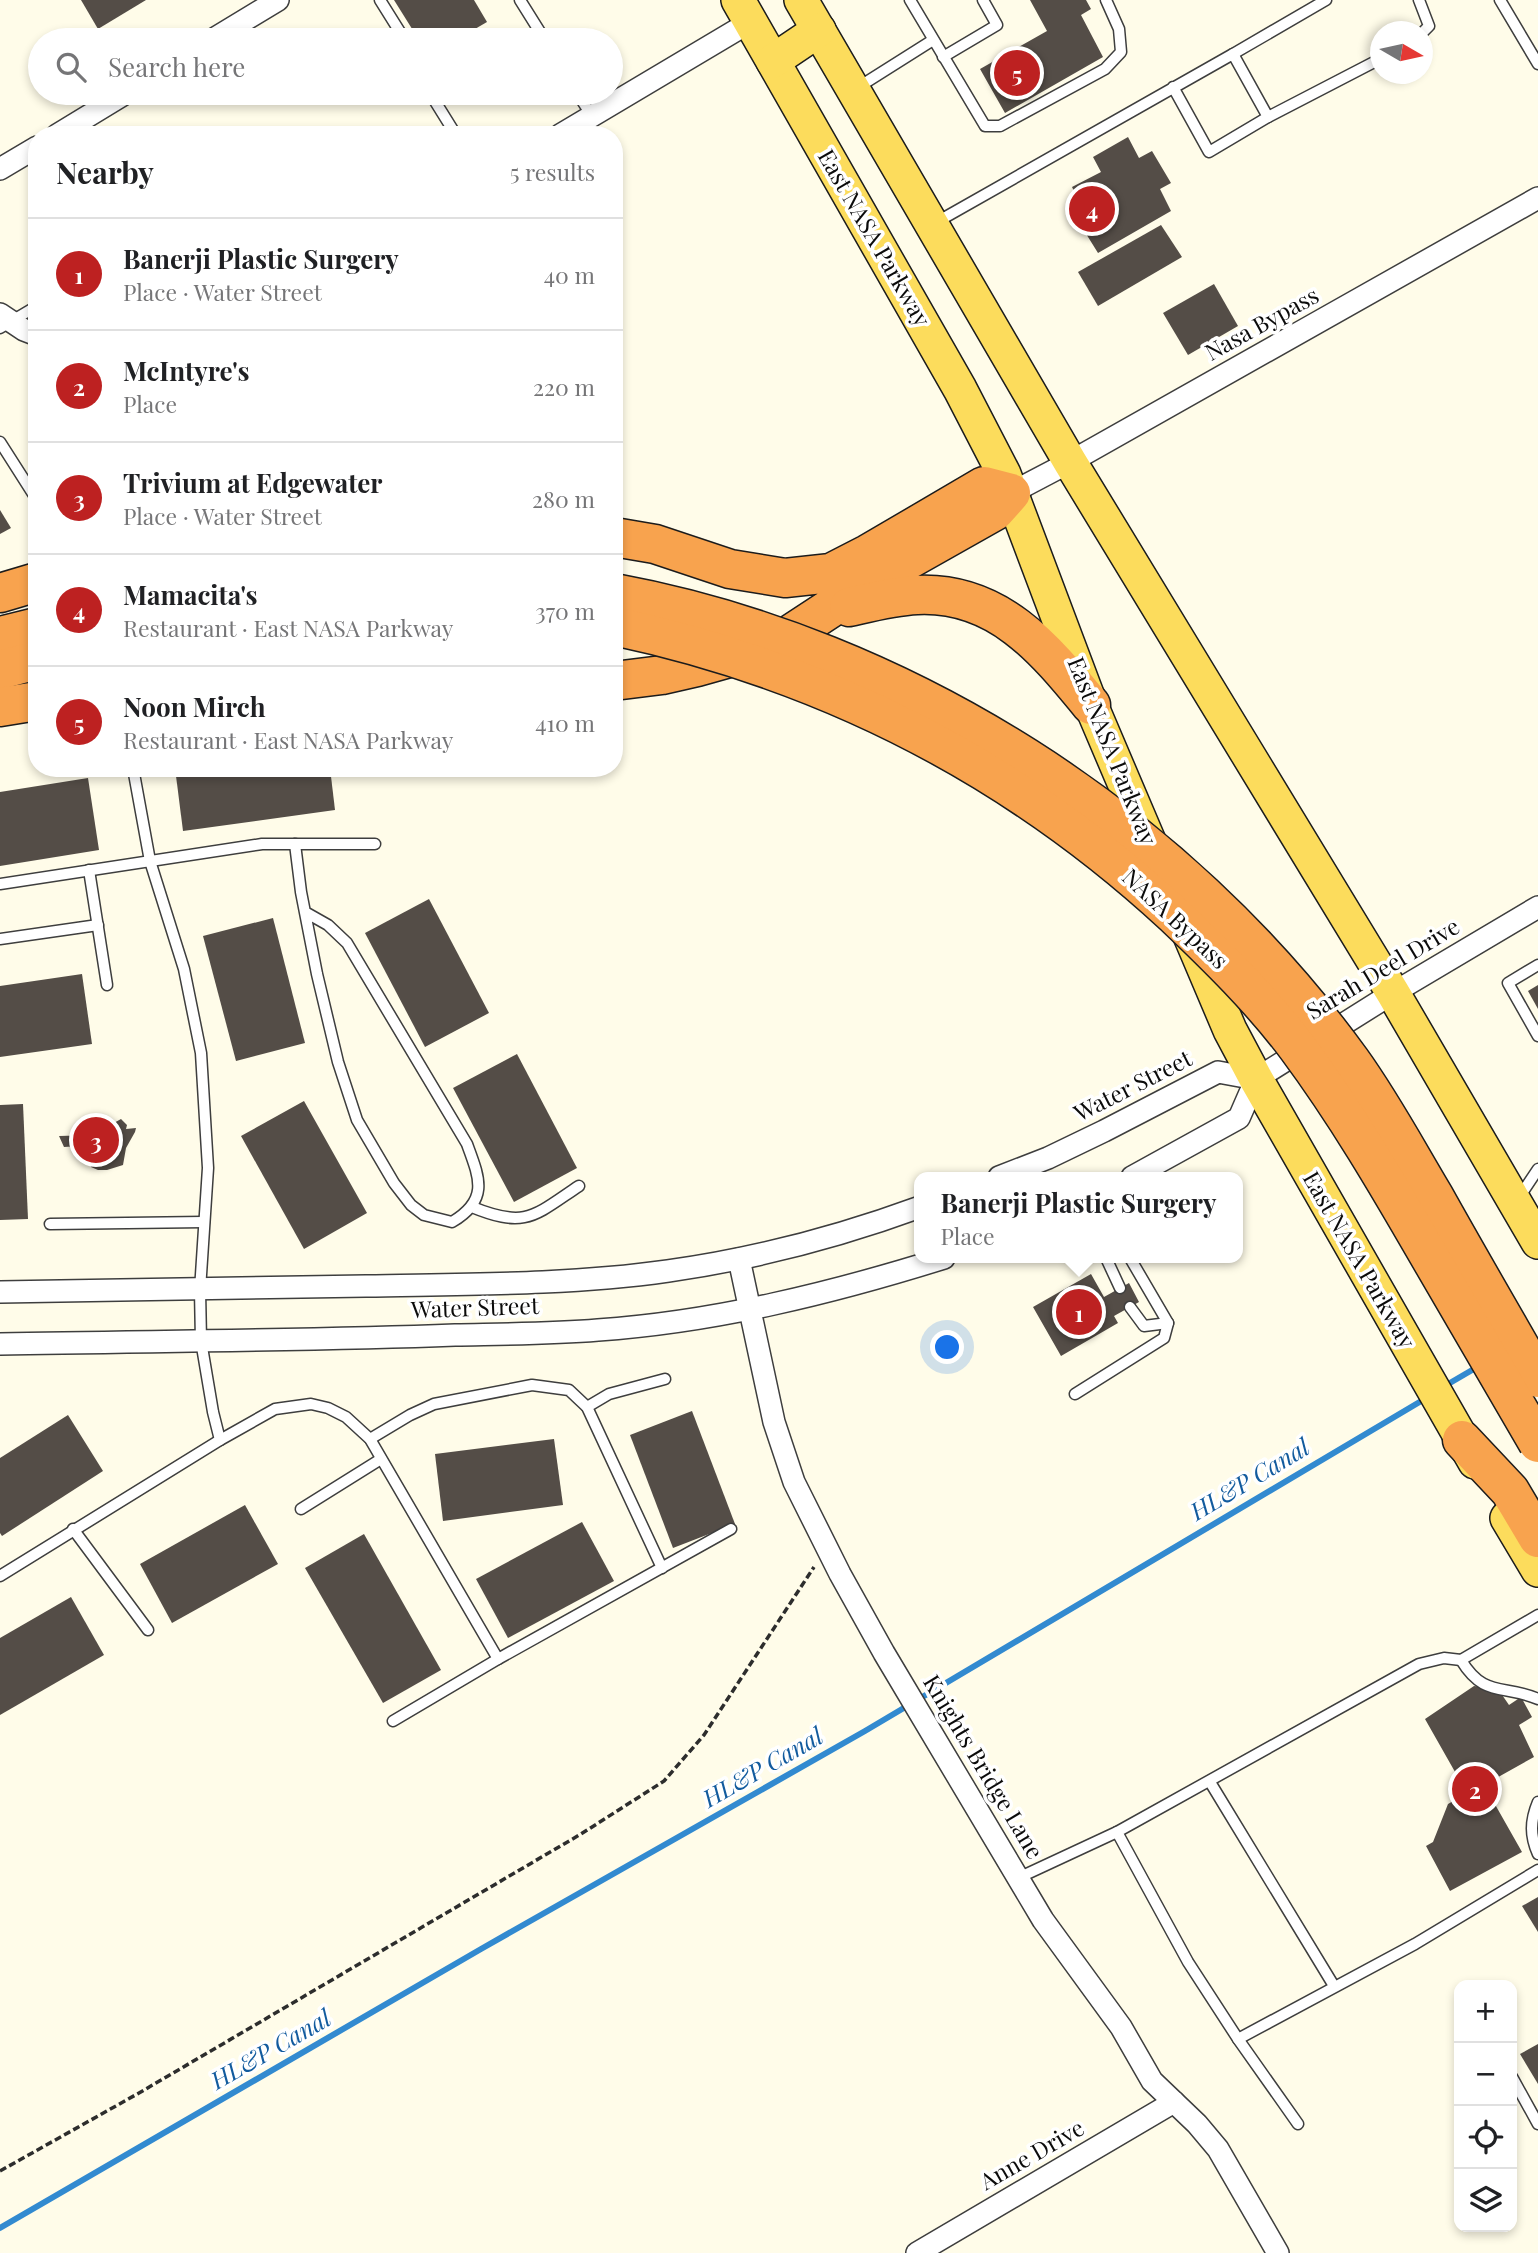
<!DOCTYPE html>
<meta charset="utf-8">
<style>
body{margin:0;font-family:"Playfair Display",serif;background:#f2f2f2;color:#202124}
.controls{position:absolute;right:21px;bottom:21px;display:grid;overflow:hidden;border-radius:14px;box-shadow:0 4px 10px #0003}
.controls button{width:63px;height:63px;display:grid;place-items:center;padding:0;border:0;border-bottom:2px solid #e0e0e0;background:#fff;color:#202124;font:35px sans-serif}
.compass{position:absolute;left:1370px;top:21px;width:63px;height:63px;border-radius:50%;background:#fff;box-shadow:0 4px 10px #0003;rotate:99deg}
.you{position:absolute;left:948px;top:1348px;width:24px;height:24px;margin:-18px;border:5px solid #fff;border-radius:50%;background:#1a73e8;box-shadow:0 0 0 10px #1a73e833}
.badge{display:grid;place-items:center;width:46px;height:46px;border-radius:50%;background:#bd2121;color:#fff;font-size:23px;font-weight:700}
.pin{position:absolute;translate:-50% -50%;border:4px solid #fff;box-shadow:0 2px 7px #0006}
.popup{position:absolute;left:914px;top:1172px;width:329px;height:91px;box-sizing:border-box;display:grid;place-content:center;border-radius:14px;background:#fff;filter:drop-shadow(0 2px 5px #0005);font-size:23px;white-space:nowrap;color:#757577}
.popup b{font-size:26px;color:#202124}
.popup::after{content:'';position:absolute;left:50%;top:100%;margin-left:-14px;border:14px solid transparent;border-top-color:#fff}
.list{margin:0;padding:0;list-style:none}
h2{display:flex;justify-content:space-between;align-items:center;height:91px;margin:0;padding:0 28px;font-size:30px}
h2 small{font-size:23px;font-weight:400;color:#757577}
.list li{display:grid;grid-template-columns:46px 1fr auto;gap:21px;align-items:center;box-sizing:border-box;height:112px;padding:0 28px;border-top:2px solid #e0e0e0}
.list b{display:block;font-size:26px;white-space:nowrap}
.list p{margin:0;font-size:23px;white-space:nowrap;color:#757577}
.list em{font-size:23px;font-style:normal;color:#757577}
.icon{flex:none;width:38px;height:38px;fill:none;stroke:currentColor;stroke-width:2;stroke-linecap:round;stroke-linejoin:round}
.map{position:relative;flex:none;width:1538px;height:2253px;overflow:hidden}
.search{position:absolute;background:#fff;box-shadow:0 4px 10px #0003;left:28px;top:28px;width:595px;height:77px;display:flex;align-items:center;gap:18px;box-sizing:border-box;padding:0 24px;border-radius:38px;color:#757577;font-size:26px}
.panel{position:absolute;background:#fff;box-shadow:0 4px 10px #0003;left:28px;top:126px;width:595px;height:651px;border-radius:28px}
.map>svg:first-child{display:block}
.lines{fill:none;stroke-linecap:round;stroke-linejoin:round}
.stream{stroke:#328ad0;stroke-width:6}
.building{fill:#544d47}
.service-casing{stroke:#3e3e3e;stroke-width:13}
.minor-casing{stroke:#3e3e3e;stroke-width:24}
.primary-casing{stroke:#1c1c1c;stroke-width:36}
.motorway-casing{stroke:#1c1c1c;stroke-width:41}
.path{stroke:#2d2d2d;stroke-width:3.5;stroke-dasharray:7 3.5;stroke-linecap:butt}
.service{stroke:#fff;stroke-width:10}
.minor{stroke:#fff;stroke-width:21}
.primary{stroke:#fcdc5c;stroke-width:33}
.motorway{stroke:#f8a34e;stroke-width:38}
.motorway-bridge-casing{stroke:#1c1c1c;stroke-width:41;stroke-linecap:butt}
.motorway-bridge{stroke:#f8a34e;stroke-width:38}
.labels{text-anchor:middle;stroke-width:7;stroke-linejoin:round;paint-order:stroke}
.street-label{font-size:23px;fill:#0b0b0b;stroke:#fff}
.water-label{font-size:24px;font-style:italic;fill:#125b9e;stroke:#fff}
</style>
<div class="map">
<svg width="1538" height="2253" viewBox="0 0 1538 2253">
<rect width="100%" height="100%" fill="#fffce9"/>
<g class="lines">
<g class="stream">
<path d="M1443,1387L1479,1366"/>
<path d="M0,2228L481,1949L865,1731L1428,1397"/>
</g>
</g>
<g class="building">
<path d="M81,0H146L98,29Z"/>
<path d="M394,0H474L487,22L456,40H419Z"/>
<path d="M1030,0H1086L1091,9L1081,15L1103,57L1005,113L980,69L1047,31Z"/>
<path d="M1128,137L1139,158L1152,151L1171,183L1160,189L1171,211L1098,253L1070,208L1080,203L1072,187L1101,172L1093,157Z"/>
<path d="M1161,225L1182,257L1098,306L1078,272Z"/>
<path d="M1214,284L1238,326L1188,355L1163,313Z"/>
<path d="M0,510L11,528L0,534Z"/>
<path d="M175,768H330L335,810L183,831Z"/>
<path d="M88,778L99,850L0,866V792Z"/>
<path d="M429,899L489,1013L425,1047L365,933Z"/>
<path d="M273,918L305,1043L236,1061L203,936Z"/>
<path d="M82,974L92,1044L0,1057V986Z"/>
<path d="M1538,985V1009L1528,991Z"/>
<path d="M517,1054L577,1168L514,1202L453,1088Z"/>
<path d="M304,1101L367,1213L304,1249L241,1136Z"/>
<path d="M23,1104L28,1219L0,1220V1105Z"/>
<path d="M121,1119L127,1125L126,1129L136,1128L135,1132L126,1148L123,1165L107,1170H98L91,1167L89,1161L91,1151L95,1145L64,1147L59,1136L95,1135L94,1125L101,1121L112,1124Z"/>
<path d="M1091,1274L1104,1297L1129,1283L1139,1302L1114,1316L1118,1323L1061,1356L1033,1307Z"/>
<path d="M692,1411L735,1524L673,1548L630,1435Z"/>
<path d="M68,1415L103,1471L2,1536L0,1533V1458Z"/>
<path d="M554,1439L563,1505L443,1521L435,1454Z"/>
<path d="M245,1505L278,1564L172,1623L140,1564Z"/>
<path d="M582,1522L614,1581L508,1638L476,1579Z"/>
<path d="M364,1534L441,1670L383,1703L305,1568Z"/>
<path d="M71,1597L104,1655L0,1715V1638Z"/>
<path d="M1474,1686L1498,1689L1509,1705L1521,1697L1532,1717L1519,1725L1534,1757L1484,1785L1522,1852L1450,1891L1426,1846L1433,1842L1448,1804L1467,1793L1425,1719Z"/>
<path d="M1538,1897V1932L1522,1906Z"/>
<path d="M1538,2044V2084L1520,2054Z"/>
</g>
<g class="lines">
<g class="service-casing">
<g id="service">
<path d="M380,0L405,40"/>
<path d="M520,0L545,40"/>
<path d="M910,0L985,126H1000L1105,69L1121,52L1119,29L1106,0"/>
<path d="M1419,0L1429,26L1422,33"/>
<path d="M1500,0L1538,64"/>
<path d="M1233,54L1326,0"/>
<path d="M943,57L997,25L983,0"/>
<path d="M857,88L933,40"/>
<path d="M434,93L433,98L456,135"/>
<path d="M577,93L592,116"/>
<path d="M1268,117L1380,59"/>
<path d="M935,223L1233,54L1268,117L1209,152L1173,87"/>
<path d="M0,328L37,306"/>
<path d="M0,442L37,500"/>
<path d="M133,768L150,861L184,969L201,1053L208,1168L200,1290L201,1341L213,1412L220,1440"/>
<path d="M295,844L301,892L317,974L338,1062L357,1120L394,1183L411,1205L424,1215L452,1222C489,1200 480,1179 467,1144L347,943L328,925L305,912"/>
<path d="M89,870L107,985"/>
<path d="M0,884L262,844H375"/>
<path d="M0,939L98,925"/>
<path d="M1538,965L1508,983L1538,1036"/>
<path d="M1518,1199L1538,1169"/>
<path d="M472,1207C526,1229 534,1216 579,1186"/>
<path d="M50,1224L204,1222"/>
<path d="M1108,1258L1107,1260L1120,1288"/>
<path d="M1130,1307L1144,1326L1168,1323"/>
<path d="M1075,1394L1164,1338L1168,1323L1130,1258"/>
<path d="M587,1407L609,1394L665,1379"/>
<path d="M370,1439L410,1415L434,1404L532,1385L569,1390L587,1407L662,1568"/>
<path d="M301,1509L381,1459"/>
<path d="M73,1529L148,1630"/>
<path d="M0,1576L220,1440L275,1409L311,1404L328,1408L346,1417L370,1439L498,1659"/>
<path d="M1538,1615L1461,1660C1484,1698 1503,1684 1538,1699"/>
<path d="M1461,1660L1444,1658L1419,1664L1117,1832L1188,1962L1238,2039L1415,1944L1538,1870"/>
<path d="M393,1721L498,1659L731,1529"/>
<path d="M1210,1782L1334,1986"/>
<path d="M1538,1802C1530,1821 1530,1836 1538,1854"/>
<path d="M1018,1878L1117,1832"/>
<path d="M1238,2039L1298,2124"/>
<path d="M1512,2077L1538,2124"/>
</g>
</g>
<g class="minor-casing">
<g id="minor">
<path d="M212,40L278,0"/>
<path d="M57,135L126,93"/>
<path d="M560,135L750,22"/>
<path d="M0,169L37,147"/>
<path d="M0,314L24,330L37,335"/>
<path d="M1011,493L1070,462L1538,198"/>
<path d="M1256,1079L1393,993L1538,907"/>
<path d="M999,1177L1048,1158L1104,1131L1218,1072L1256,1079"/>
<path d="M1132,1177L1239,1118L1256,1079"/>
<path d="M739,1259L774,1422L794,1482L840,1574L884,1653L1043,1920L1121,2027L1152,2081L1197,2124L1218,2149L1278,2253"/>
<path d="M0,1292C122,1291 244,1289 366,1286C466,1284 569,1285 668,1271C754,1259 838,1237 920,1207"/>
<path d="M0,1344C152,1341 303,1341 455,1335C502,1334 550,1334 598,1330C715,1322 832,1293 944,1258"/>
<path d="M917,2253L1174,2102"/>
</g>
</g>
<g class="primary-casing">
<g id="primary">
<path d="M738,0L960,389L1004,474L1091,705L1154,853"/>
<path d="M801,0L1070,462L1393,993L1538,1242"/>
<path d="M773,61L819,30"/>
<path d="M1188,931L1230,1030L1256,1079L1475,1462"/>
<path d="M1507,1518L1538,1570"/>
</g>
</g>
<g class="motorway-casing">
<g id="motorway">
<path d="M614,537L655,544L730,569L785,578L831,573L868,554L984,486L1011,493L995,511L878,577L788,636L754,651L697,667L662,675L614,681"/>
<path d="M0,593L37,582"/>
<path d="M849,607C871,602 894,596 917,595C998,591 1045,649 1091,705"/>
<path d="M0,636L37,627"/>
<path d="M0,670L37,660"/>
<path d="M0,707L37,701"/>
<path d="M1462,1440L1510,1491L1538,1538"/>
</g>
</g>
<path class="path" d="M0,2171L139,2093L581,1834L664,1781L704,1735L814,1567"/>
<use href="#service" class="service"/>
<use href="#minor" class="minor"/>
<use href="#primary" class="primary"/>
<use href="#motorway" class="motorway"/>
<g class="motorway-bridge-casing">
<g id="motorway-bridge">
<path d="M614,593C905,647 1178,822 1351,1061C1382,1104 1407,1151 1434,1196C1468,1257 1503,1317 1538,1378"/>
<path d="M614,626C826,671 1015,768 1174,915C1217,956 1261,999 1297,1047C1346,1113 1387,1183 1428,1254C1465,1317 1501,1380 1538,1443"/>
</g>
</g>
<use href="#motorway-bridge" class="motorway-bridge"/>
</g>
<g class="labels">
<g class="street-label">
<text transform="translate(874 238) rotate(60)" y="8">East NASA Parkway</text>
<text transform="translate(1262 324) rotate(-29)" y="8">Nasa Bypass</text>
<text transform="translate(1112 751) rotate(68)" y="8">East NASA Parkway</text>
<text transform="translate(1175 919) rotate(43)" y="8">NASA Bypass</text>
<text transform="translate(1383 969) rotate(-31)" y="8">Sarah Deel Drive</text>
<text transform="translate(1133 1086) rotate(-27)" y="8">Water Street</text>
<text transform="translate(1359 1260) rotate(60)" y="8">East NASA Parkway</text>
<text transform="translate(475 1308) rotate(-2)" y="8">Water Street</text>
<text transform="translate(983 1767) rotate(59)" y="8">Knights Bridge Lane</text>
<text transform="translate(1032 2155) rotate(-30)" y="8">Anne Drive</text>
</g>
<g class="water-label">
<text transform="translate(1250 1480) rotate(-31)" y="8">HL&amp;P Canal</text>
<text transform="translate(763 1768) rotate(-30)" y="8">HL&amp;P Canal</text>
<text transform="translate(271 2050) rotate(-30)" y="8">HL&amp;P Canal</text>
</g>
</g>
</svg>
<div class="controls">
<button>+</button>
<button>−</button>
<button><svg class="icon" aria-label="locate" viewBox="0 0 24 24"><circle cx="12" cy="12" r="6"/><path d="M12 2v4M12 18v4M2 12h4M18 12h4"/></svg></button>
<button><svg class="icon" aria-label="layers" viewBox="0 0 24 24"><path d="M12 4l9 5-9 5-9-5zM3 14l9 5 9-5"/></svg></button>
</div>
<svg class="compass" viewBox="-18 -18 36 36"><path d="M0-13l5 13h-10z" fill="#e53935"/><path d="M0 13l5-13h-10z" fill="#757577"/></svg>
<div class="you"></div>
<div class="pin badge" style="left:1079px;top:1312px">1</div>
<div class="popup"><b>Banerji Plastic Surgery</b>Place</div>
<div class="pin badge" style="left:1475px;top:1789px">2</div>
<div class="pin badge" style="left:96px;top:1140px">3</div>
<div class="pin badge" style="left:1092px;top:209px">4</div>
<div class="pin badge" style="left:1017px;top:73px">5</div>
<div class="search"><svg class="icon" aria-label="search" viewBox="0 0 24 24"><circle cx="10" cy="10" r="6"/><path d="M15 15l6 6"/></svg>Search here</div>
<section class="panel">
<h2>Nearby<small>5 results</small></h2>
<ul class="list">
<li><span class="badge">1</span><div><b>Banerji Plastic Surgery</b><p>Place · Water Street</p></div><em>40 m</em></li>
<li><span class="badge">2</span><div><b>McIntyre's</b><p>Place</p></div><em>220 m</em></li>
<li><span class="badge">3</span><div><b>Trivium at Edgewater</b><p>Place · Water Street</p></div><em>280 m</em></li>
<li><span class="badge">4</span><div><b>Mamacita's</b><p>Restaurant · East NASA Parkway</p></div><em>370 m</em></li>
<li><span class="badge">5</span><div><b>Noon Mirch</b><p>Restaurant · East NASA Parkway</p></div><em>410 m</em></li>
</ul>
</section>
</div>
